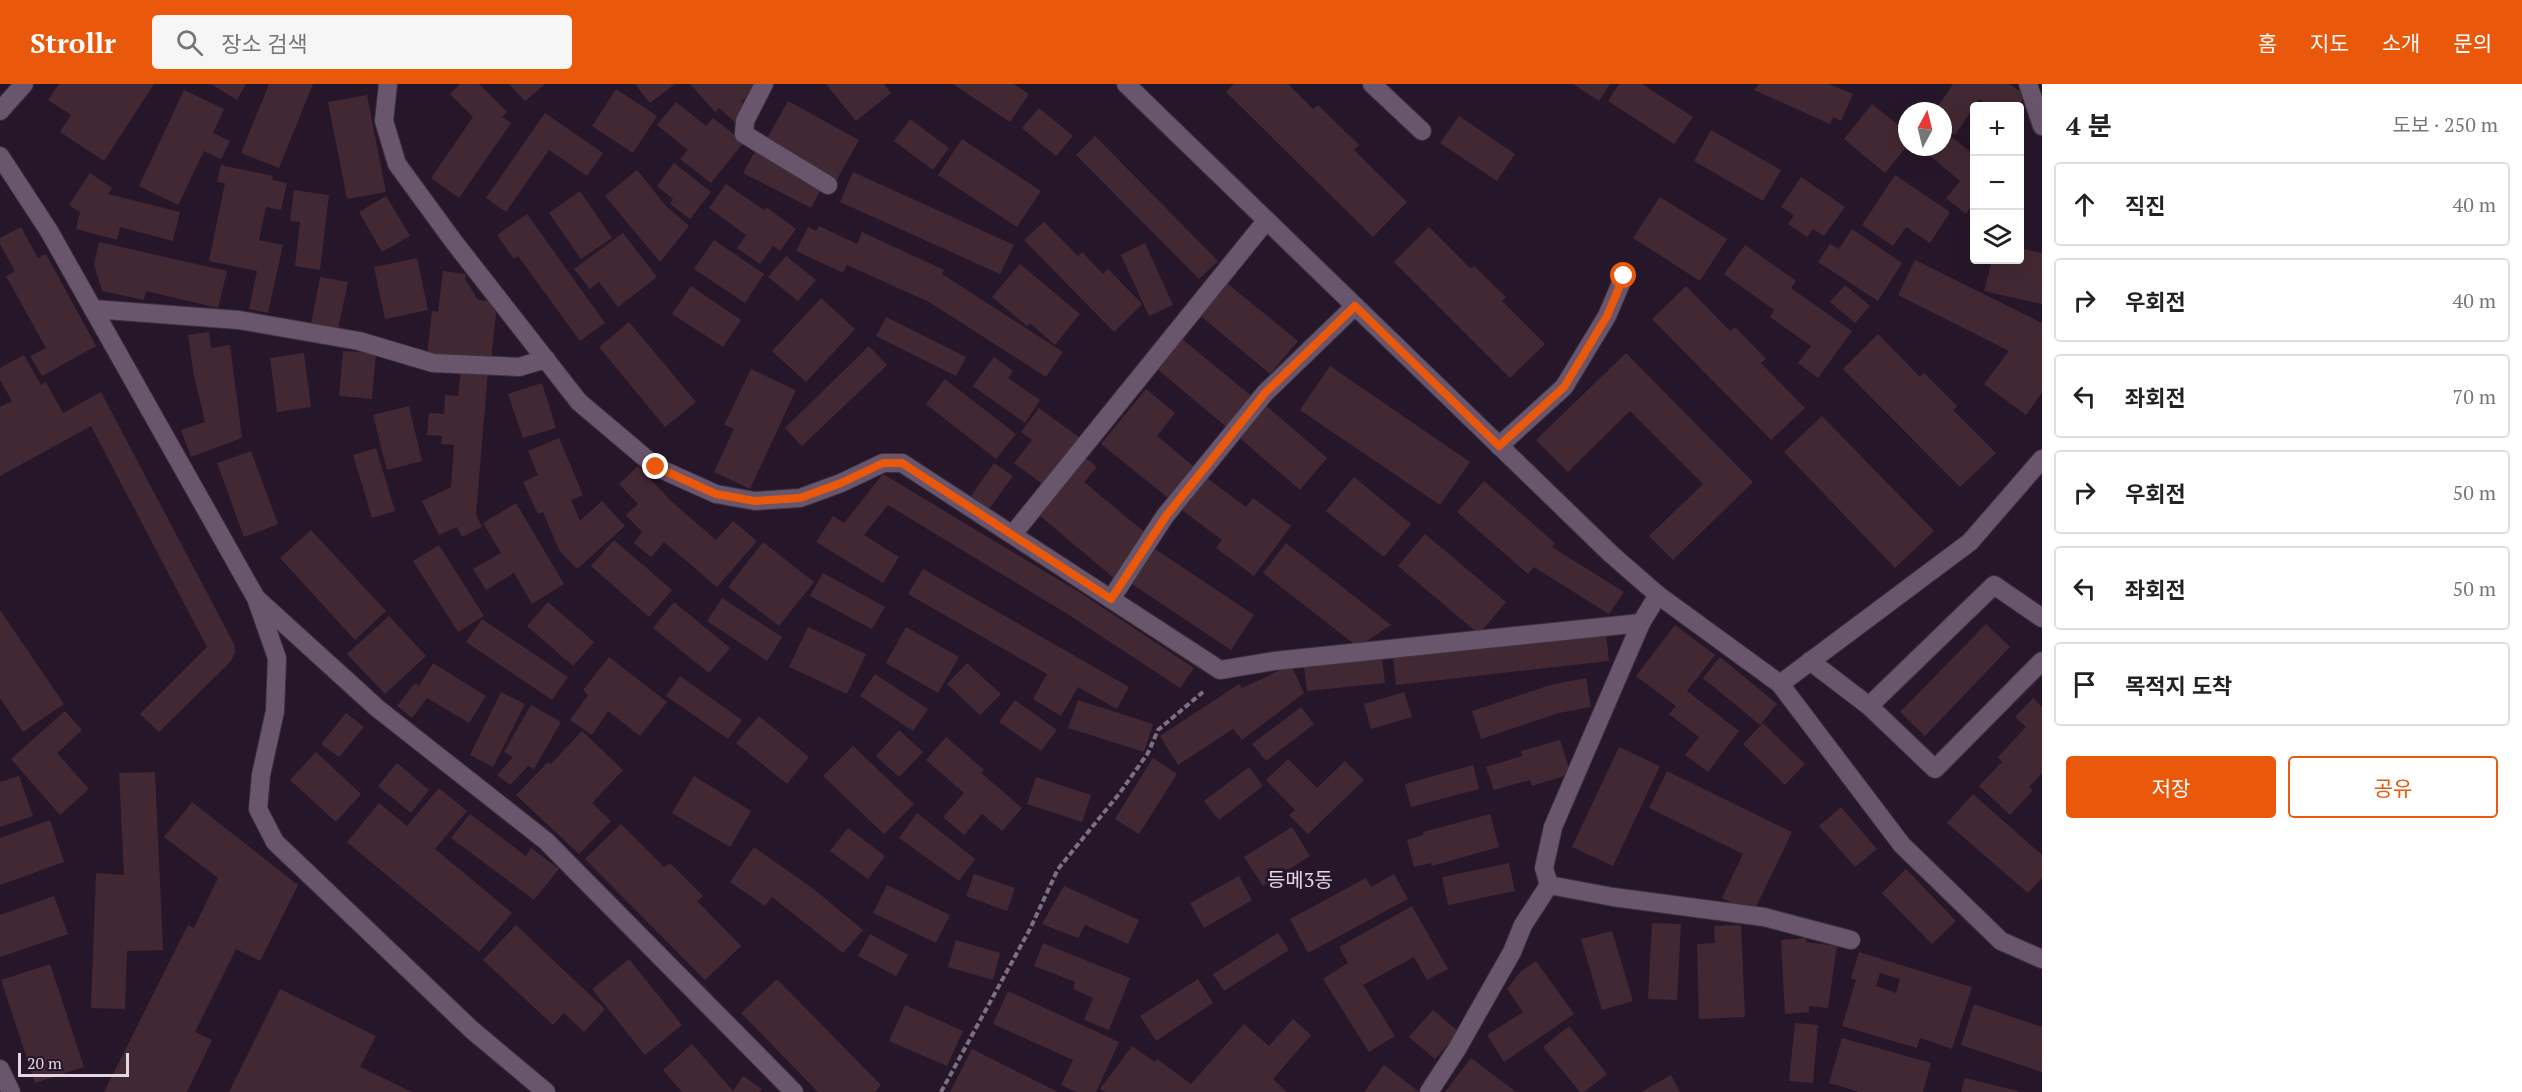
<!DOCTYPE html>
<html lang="ko">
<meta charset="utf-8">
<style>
body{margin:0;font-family:"PT Serif","Noto Sans KR",serif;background:#f6f6f6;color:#222}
.controls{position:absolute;right:18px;top:18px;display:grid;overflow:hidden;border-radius:6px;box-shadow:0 6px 24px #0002}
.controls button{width:54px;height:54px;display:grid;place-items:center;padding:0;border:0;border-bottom:2px solid #e0e0e0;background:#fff;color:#222;font:30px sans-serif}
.compass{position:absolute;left:1898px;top:18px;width:54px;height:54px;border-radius:50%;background:#fff;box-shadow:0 6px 24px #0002;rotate:7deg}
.scale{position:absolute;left:18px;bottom:15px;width:111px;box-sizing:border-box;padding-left:6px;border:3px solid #e1d6e2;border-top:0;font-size:16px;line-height:21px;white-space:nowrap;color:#e1d6e2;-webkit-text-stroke:4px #261629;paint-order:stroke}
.stop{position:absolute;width:18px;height:18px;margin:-14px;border:4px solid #ea580c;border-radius:50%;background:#fff}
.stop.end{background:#ea580c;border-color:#fff;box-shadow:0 2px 6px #0008}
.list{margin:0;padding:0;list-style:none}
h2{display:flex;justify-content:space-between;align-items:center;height:78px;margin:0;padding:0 24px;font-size:26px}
h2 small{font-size:20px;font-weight:400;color:#767676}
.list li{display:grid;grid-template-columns:39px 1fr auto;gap:18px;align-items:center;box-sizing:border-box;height:84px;margin:0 12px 12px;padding:0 12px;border:2px solid #e0e0e0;border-radius:6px}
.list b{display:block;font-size:22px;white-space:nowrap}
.list em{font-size:20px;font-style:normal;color:#767676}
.actions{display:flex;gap:12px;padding:18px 24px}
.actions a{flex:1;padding:14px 0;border:2px solid #ea580c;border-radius:6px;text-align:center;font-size:21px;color:#ea580c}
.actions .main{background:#ea580c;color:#fff}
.icon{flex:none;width:33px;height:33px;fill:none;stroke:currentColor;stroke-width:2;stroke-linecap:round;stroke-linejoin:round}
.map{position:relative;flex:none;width:2042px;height:1008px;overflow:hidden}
header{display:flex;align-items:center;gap:36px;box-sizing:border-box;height:84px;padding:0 30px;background:#ea580c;color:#fff}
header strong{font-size:28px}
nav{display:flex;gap:33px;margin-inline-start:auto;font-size:21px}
.search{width:420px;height:54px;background:#f6f6f6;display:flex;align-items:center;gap:15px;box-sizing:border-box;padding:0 21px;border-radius:6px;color:#767676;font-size:22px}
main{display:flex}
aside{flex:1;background:#fff}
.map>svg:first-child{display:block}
.building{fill:#422833;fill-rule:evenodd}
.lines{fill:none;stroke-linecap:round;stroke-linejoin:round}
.minor-casing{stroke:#3d313f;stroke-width:20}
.path{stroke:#7c6f7f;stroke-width:4;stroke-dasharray:6 3;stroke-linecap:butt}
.minor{stroke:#69566c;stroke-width:18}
.route{stroke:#ea580c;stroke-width:8}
.labels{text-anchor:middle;stroke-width:6;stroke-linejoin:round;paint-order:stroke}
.quarter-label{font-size:20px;fill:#e1d6e2;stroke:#261629}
</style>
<header>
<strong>Strollr</strong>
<div class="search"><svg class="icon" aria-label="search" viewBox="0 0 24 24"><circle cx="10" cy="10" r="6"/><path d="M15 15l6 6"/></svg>장소 검색</div>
<nav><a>홈</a><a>지도</a><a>소개</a><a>문의</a></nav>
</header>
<main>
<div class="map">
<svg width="2042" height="1008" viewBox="0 0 2042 1008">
<rect width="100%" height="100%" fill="#261629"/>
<g class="building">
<path d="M59,0H154L104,77L60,48L71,31L48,16Z"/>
<path d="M211,0H246L237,16Z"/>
<path d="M269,0H313L279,84L241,69Z"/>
<path d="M460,0H479L507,28L502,33L511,39L459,114L431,94L473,33L450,10Z"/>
<path d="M509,0H545L525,17Z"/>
<path d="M635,0H675L650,19Z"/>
<path d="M690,0H759L741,18L748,23L735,38L719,24L715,28Z"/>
<path d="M826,0H884L891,9L856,37Z"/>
<path d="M953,0H1014L1029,10L1010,38Z"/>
<path d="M1234,0H1288L1313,25L1318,21L1359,61L1354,66L1407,118L1373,153L1226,8Z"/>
<path d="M1573,0H1610L1599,17Z"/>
<path d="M1619,0H1642L1693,33L1674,60L1608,17Z"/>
<path d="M1759,0H1829L1853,10L1841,37L1833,33L1830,40L1754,6Z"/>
<path d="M1953,0H2009L2026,11L2018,22H1991L1979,15L1955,51L1943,43V27H1935Z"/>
<path d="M616,5L657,32L633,69L592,42Z"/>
<path d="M184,6L224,25L213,49L230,57L221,75L204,67L178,121L139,102Z"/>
<path d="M367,11L386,108L347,115L328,18Z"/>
<path d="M788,17L859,56L835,99L764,60Z"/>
<path d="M676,18L706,42L713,34L744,58L711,99L680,75L688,66L657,41Z"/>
<path d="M1872,20L1907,48V62L1885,89L1844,55Z"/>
<path d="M1039,24L1073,52L1056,72L1022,44Z"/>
<path d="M545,29L603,69L587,92L549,66L506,128L486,114Z"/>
<path d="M1459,32L1515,70L1497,97L1440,59Z"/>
<path d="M910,35L949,64L933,86L894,57Z"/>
<path d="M1711,46L1781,86L1763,117L1694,77Z"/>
<path d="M1943,46L1974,71V118L1966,130L1946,114L1960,97L1923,66L1925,63H1943Z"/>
<path d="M1095,52L1218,177L1199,195L1076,71Z"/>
<path d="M962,55L1041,107L1017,143L938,91Z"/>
<path d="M755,67L822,103L811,124L743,89Z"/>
<path d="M674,79L711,108L690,135L670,120L673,115L657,102Z"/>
<path d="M221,81L273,92L272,96L287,99L281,126L266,123L259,156L283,161L268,229L249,225L257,187L209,177L225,99L217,98Z"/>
<path d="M637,86L666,122L689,142L660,178L605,112Z"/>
<path d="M853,88L1014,161L1000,190L840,118Z"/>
<path d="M90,89L112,104L108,110L180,128L173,157L120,143L117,156L76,145L80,128L69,121Z"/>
<path d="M1895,91L1950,128L1930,159L1906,143L1893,162L1862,141Z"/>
<path d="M1801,93L1845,123L1824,152L1813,145L1807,153L1788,140L1794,131L1781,123Z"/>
<path d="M726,100L764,126L766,123L796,145L780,167L773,162L760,180L737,164L746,151L709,124Z"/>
<path d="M294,106L329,111L320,186L295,182L300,138L290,137Z"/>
<path d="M580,107L612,154L581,175L549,129Z"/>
<path d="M386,112L410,152L382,168L359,128Z"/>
<path d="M1660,113L1727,155L1700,197L1633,154Z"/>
<path d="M527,130L605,239L580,257L518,172L514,175L497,151Z"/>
<path d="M1044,138L1078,172L1082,168L1103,190L1108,185L1142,220L1114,248L1024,156Z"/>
<path d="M819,142L857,160L862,148L944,186L942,190L1063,268L1046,293L929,218L847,181L843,189L796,167L808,143L816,147Z"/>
<path d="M21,143L38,174L46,170L96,262L42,292L30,272L46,264L6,192L15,187L0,160V154Z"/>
<path d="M1429,143L1471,185L1474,182L1506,213L1502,217L1545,260L1510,294L1394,178Z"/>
<path d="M1852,145L1902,179L1878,217L1818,178L1830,160L1839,165Z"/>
<path d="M623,149L657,193L618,223L599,198L590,205L574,185Z"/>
<path d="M714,156L764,190L745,219L694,185Z"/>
<path d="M99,158L227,187L218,224L146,207L144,216L102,207L94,180Z"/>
<path d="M1145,159L1173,221L1149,232L1121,171Z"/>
<path d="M1745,161L1796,197L1791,204L1852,247L1818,294L1798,279L1811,262L1770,233L1774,226L1724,190Z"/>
<path d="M2020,164L2042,169V220L1984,207L1992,176H2020Z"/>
<path d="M786,172L816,196L798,217L768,193Z"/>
<path d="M417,174L428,226L385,235L374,183Z"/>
<path d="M1915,176L2042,239V309L2026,331L1984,300L2009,267L1898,211Z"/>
<path d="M1020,180L1080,230L1055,261L1030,239L1027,242L992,213Z"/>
<path d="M443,187L466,190L465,195L478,216L489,217L496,229L491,278L427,271L432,227L438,228Z"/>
<path d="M320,193L348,198L338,245L311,240Z"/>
<path d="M1223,196L1298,257L1270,290L1196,228Z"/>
<path d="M1845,201L1870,222L1855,239L1830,218Z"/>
<path d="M691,202L741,236L723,263L672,230Z"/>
<path d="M1686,202L1730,247L1735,243L1766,275L1761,279L1805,324L1771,356L1652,235Z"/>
<path d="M821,214L855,245L806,298L772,267Z"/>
<path d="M886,233L966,273L956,292L876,252Z"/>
<path d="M629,238L696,318L665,343L599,263Z"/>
<path d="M209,248L211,264L230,261L242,354L191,373L181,346L205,338L194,292L188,251Z"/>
<path d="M1878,250L1920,293L1924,289L1957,322L1953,326L1996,369L1960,403L1843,285Z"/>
<path d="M1181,254L1255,315L1229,345L1156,284Z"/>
<path d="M869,262L887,281L802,362L785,344Z"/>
<path d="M343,267L376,269L372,315L339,312Z"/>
<path d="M304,269L311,323L277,328L270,274Z"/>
<path d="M1626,269L1753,398L1673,476L1649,452L1703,400L1630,327L1568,388L1536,356Z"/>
<path d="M24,271L41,301L46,298L63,329L101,308L234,560L235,568L231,577L159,648L140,630L207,563L91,342L0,392V323L12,317L0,296V284Z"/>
<path d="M994,273L1013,287L1008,294L1040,316L1025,339L973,302Z"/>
<path d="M1330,282L1470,378L1440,421L1300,326Z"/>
<path d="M461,285L488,287L476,430L482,443L462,453L457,443L439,451L422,417L451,403L454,361L441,360L442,352L427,351L429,329L444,330L445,311L458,312Z"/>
<path d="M751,285L796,306L750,405L714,388L734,345L724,341Z"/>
<path d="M945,295L1016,350L996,375L926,320Z"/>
<path d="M542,299L556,344L523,354L508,310Z"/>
<path d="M1146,305L1175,329L1157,352L1198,386L1172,417L1101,360Z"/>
<path d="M1263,319L1327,374L1300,406L1235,350Z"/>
<path d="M409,322L422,377L387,386L373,331Z"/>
<path d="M1039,324L1084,357L1049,405L1014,379L1032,356L1021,348Z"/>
<path d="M1822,332L1934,447L1895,484L1784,368Z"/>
<path d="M559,354L583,411L571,416L580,437L602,417L625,442L577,485L559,466L543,428L538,430L523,398L538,391L528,367Z"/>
<path d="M376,364L395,427L372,434L353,371Z"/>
<path d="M251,367L278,440L244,453L217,379Z"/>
<path d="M1081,370L1097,383L1084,398L1149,452L1114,494L1033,426Z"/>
<path d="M994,379L1013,392L989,425L971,412Z"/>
<path d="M638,382L671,417L716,456L733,437L757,457L717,503L664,458L651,473L634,459L642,448L626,431L638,420L619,400Z"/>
<path d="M883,390L1079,508L1194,584L1180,604L1066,529L888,421L864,451L899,473L883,499L816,458L833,432L844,439Z"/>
<path d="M1203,391L1246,423L1253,414L1291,442L1254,492L1216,464L1222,456L1179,424Z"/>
<path d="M1354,393L1411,440L1384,473L1326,427Z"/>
<path d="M1484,397L1555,459L1552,463L1624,508L1609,530L1534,483L1528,490L1457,428Z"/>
<path d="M516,419L564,500L532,520L514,489L486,506L473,485L501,469L483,439Z"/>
<path d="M311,446L386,527L355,556L280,474Z"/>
<path d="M1425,450L1506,518L1479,550L1398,482Z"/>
<path d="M614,456L672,506L649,533L591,482Z"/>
<path d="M763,458L814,498L779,542L728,503Z"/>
<path d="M1286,459L1391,541L1358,563L1263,489Z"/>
<path d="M439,461L484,532L458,548L413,477Z"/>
<path d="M1155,465L1254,531L1231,566L1132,500Z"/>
<path d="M923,485L1129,603L1117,625L1078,603L1061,632L1033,615L1047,590L908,510Z"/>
<path d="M823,489L885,523L872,545L810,512Z"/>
<path d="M722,514L782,553L767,577L707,537Z"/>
<path d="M548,518L594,558L573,582L527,542Z"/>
<path d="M674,518L730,564L709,589L653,544Z"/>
<path d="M0,526L64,620L23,648L0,614Z"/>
<path d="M389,532L426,572L385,610L347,570Z"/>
<path d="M482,535L568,593L552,616L466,558Z"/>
<path d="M1986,540L2010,563L1925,652L1900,628Z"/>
<path d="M1675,541L1715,571L1687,607L1739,647L1708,688L1685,671L1699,653L1669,630L1676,622L1636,592Z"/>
<path d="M808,543L866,570L847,610L789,583Z"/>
<path d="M906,543L959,573L938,609L886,579Z"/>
<path d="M1606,549L1609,577L1396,601L1393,573Z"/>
<path d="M609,573L667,618L640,652L608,627L592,651L570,636L588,611L583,606Z"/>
<path d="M1720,573L1777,620L1760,641L1703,594Z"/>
<path d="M1382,574L1385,599L1307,607L1304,583Z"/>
<path d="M433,579L486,612L469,639L427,614L412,634L397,622L415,599L419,602Z"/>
<path d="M967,579L1001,610L980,631L947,600Z"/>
<path d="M1291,581L1304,609L1242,656L1233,645L1178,681L1160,652L1239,600L1242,604Z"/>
<path d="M875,590L928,625L913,647L860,612Z"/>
<path d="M680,592L742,636L728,655L666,612Z"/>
<path d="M1586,594L1591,623L1559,629L1481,655L1472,627L1550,601Z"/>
<path d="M501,608L525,620L493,683L470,671Z"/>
<path d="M1404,608L1412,633L1371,645L1364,620Z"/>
<path d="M2033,614L2042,623V689L2029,703L2033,706L2010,731L1979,702L2002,678L1998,673L2026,643L2015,633Z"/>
<path d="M1015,616L1057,646L1041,667L999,638Z"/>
<path d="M1078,616L1153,640L1144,668L1068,644Z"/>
<path d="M531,621L561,638L534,685L528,682L510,701L497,691L513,673L504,668Z"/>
<path d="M1301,623L1314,640L1266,677L1252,660Z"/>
<path d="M65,627L82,646L57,669L89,705L60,731L11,675Z"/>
<path d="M346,629L364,643L339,673L321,660Z"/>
<path d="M759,632L809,673L787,700L736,659Z"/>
<path d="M1763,639L1805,680L1785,701L1743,660Z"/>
<path d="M899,646L923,668L899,693L876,672Z"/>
<path d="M582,647L623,686L592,719L611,737L579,770L516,711L548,678L551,680Z"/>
<path d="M946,653L984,686L981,689L1022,724L1002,747L982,730L964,751L943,733L964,709L926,676Z"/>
<path d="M1560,656L1571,690L1532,702L1530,696L1494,706L1486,683L1522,672L1521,667Z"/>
<path d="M853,662L914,720L884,750L823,692Z"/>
<path d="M1619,663L1660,682L1613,782L1572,763Z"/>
<path d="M316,668L361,710L336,738L290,696Z"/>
<path d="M1153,674L1177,690L1139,750L1115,735Z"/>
<path d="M1288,675L1317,704L1345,677L1364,696L1308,750L1289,731L1295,726L1266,696Z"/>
<path d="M397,679L429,706L411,729L378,702Z"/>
<path d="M1473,681L1479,705L1411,723L1405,700Z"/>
<path d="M1249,683L1263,702L1219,736L1204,717Z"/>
<path d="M1667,687L1792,748L1753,829L1722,814L1743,770L1649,724Z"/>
<path d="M155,688L163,866L127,867L125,925L91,924L96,789L124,791L119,689Z"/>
<path d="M19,692L33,732L0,743V698Z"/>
<path d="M694,692L751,727L730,763L672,729Z"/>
<path d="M1036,693L1091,711L1082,738L1027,720Z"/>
<path d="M439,704L467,727L435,765L512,829L479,868L347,758L379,719L407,742Z"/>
<path d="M1973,710L2042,771V794L2028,809L1947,739Z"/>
<path d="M192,718L298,801L260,877L236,865L195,948L212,956L187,1008H104L188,841L194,844L218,794L164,753Z"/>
<path d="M1841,723L1877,765L1855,783L1819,742Z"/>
<path d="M917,729L975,775L959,797L899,754Z"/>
<path d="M470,730L526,772L531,764L559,785L534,816L451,754Z"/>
<path d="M1490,730L1499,763L1432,782L1431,779L1414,783L1407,756L1423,751V748Z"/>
<path d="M50,736L64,778L0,801V754Z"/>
<path d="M621,740L664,783L670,779L703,812L697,817L741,862L705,896L585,775Z"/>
<path d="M1292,743L1310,772L1263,802L1244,773Z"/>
<path d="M848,744L885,772L868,795L830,767Z"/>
<path d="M754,763L815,806L863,846L843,869L772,813L765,822L730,798Z"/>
<path d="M1509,779L1515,807L1448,821L1442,793Z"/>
<path d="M1906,785L1956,837L1932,860L1882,809Z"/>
<path d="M974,790L1015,804L1007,827L966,812Z"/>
<path d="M1394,790L1408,815L1308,869L1290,835L1366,794L1371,803Z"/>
<path d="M1239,792L1252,816L1204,844L1190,819Z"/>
<path d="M887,801L950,831L936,859L873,829Z"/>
<path d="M1064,802L1139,836L1128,860L1085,841L1078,854L1042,840Z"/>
<path d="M54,812L68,850L0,873V831Z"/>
<path d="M1412,822L1448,885L1427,896L1414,873L1363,901L1395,952L1369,968L1323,895L1348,879L1339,863Z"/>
<path d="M1652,839L1681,840L1677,916L1648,915Z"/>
<path d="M516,841L605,925L584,948L564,929L553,941L483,876Z"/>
<path d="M1741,841L1745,933L1699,935L1697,860L1715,859L1714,842Z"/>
<path d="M1612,847L1633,917L1602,926L1581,855Z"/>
<path d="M1278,849L1289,866L1224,907L1213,890Z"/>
<path d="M870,850L908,871L896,892L858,872Z"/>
<path d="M1806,854V858L1837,862L1828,924L1809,922V928L1785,930L1781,856Z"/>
<path d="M956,856L1000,869L993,896L948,883Z"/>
<path d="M1043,859L1130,894L1109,946L1084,936L1093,914L1073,905L1075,898L1034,882Z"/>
<path d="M1859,868L1972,903L1952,965L1920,954L1917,964L1842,942L1856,896L1851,894ZM1880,889L1900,895L1896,909L1876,902Z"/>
<path d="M629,875L682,941L645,971L592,905Z"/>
<path d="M1536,877L1574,930L1504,978L1487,951L1523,928L1507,905L1520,888Z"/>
<path d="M50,880L84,983L35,999L1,896Z"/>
<path d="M777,895L881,1001L875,1008H818L741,929Z"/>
<path d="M1198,895L1213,919L1156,957L1140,932Z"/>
<path d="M280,905L376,952L360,983L412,1008H229Z"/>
<path d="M1008,907L1119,958L1096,1008H1076L1061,1001L1073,976L993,940Z"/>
<path d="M1974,920L2042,943V988L1961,961Z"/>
<path d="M905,921L963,947L947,982L889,957Z"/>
<path d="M1433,926L1459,948L1435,975L1409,953Z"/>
<path d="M1293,935L1311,951L1273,995L1287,1008H1105L1100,1005L1132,962L1155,978L1157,975L1191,1000L1244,940L1269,962Z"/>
<path d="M1795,939L1818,941L1813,999L1789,997Z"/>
<path d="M1569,942L1607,990L1584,1008H1580L1543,963Z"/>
<path d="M1842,954L1931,979L1923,1008H1859L1829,999Z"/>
<path d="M692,960L733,1007L743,992L762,1005L759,1008H682L663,986Z"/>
<path d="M972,965L1058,1008H950Z"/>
<path d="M1471,974L1516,1008H1445Z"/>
<path d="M1384,981L1418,1007L1417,1008H1364Z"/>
<path d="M1671,991L1680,1008H1641Z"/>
<path d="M1965,994L2018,1007V1008H1961Z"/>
</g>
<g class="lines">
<g class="minor-casing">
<g id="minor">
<path d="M388,0L384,37L397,80L454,158L579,318L656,383L716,410L755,417L800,414L841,399L883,379H902L1220,586L1274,577L1641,539L1658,511"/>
<path d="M764,0L745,37L744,50L828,101"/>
<path d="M1126,0L1611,470L1658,511L1780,600L1902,761L2001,857L2042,875"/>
<path d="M1372,0L1422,47"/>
<path d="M2028,0L2042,42"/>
<path d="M0,27L24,0"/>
<path d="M0,72L49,147L256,514L277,574L275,627L261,691L258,725L275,758L472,946L546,1008"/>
<path d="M93,225L239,236L359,257L433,279L519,283L546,275"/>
<path d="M1499,362L1564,303L1607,232L1624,192"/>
<path d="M1013,450L1266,137"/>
<path d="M257,515L377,624L546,757L794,1008"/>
<path d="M1111,515L1165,432L1265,309L1355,222"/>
<path d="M1641,539L1553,743L1544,784L1549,801L1613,813L1764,833L1851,856"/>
<path d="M1810,577L1869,622L1935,685L2042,577"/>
<path d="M1780,600L1970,458L2042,375"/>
<path d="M1869,622L1994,501L2042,534"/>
<path d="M0,985L11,1008"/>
<path d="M1429,1008L1457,965L1512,868L1523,841L1549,801"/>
</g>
</g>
<path class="path" d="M941,1008L1030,845L1058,785L1119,710L1148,669L1158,646L1203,608"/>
<use href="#minor" class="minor"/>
</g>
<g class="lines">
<path class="route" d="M656,383L716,410L755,417L800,414L841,399L883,379H902L1111,515L1166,432L1265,309L1355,222L1499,362L1564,303L1607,232L1624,192"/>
</g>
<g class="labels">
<g class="quarter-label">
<text x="1300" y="803">등메3동</text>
</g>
</g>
</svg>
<div class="controls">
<button>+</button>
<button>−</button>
<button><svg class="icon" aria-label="layers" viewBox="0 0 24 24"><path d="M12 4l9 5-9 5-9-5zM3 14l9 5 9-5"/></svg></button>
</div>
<svg class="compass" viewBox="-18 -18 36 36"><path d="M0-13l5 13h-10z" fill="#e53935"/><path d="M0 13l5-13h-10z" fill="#767676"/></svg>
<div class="scale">20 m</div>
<div class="stop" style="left:1624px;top:192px"></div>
<div class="stop end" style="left:656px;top:383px"></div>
</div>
<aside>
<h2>4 분<small>도보 · 250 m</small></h2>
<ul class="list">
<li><svg class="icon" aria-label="ahead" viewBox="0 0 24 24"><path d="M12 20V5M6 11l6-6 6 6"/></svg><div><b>직진</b></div><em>40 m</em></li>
<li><svg class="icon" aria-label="right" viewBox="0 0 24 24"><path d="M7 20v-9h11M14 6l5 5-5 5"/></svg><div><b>우회전</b></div><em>40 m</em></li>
<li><svg class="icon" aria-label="left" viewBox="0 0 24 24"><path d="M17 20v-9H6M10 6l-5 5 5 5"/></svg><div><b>좌회전</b></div><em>70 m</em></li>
<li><svg class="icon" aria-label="right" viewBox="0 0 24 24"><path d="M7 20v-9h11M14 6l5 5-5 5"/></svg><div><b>우회전</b></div><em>50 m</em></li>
<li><svg class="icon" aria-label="left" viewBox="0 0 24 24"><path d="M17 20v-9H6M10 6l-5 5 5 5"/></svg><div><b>좌회전</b></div><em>50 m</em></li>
<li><svg class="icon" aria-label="arrive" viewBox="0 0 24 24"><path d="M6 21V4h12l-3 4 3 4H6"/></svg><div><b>목적지 도착</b></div></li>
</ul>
<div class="actions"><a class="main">저장</a><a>공유</a></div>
</aside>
</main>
